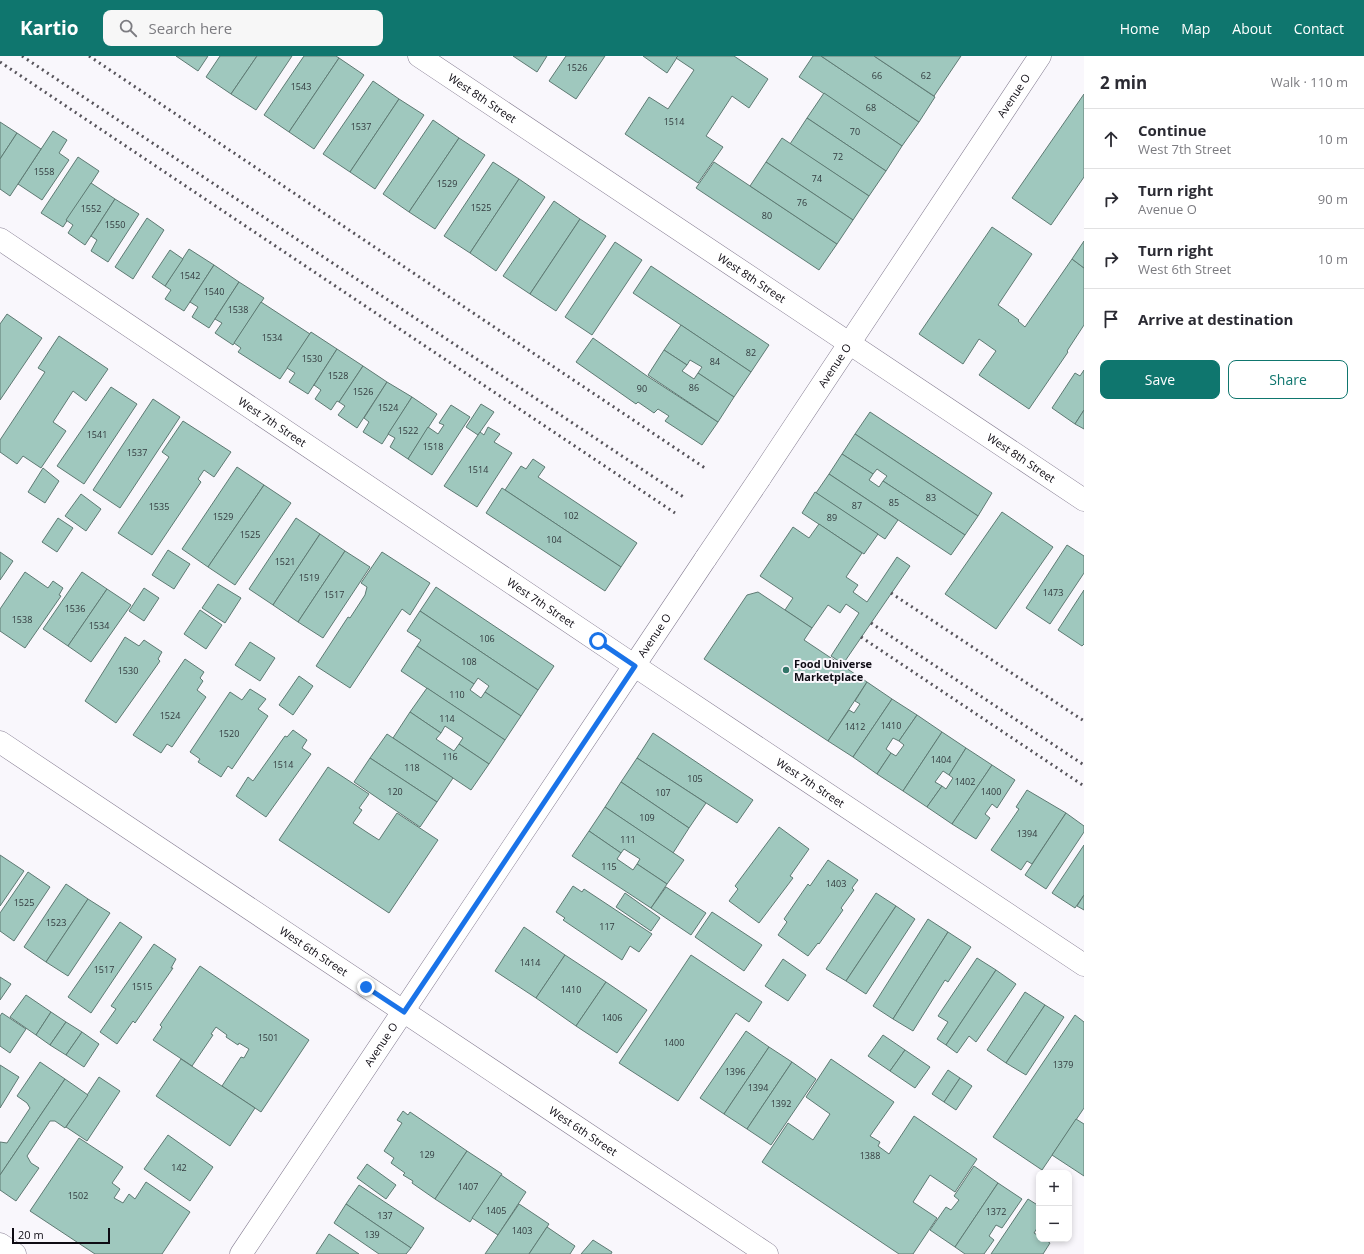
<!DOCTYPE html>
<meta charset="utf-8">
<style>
body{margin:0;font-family:"Open Sans",sans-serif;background:#f7f7f7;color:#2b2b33}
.controls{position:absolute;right:12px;bottom:12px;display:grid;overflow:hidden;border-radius:8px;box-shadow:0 2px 6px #0003}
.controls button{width:36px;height:36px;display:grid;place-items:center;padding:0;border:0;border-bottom:1px solid #e1e1e2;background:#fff;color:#2b2b33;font:20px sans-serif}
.scale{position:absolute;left:12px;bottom:10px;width:98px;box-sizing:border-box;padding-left:4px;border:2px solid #0e0b13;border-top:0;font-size:11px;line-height:14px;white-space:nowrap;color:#0e0b13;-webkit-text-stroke:3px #f9f7fc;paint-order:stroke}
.stop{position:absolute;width:12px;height:12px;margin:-9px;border:3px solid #1a73e8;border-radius:50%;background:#fff}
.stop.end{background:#1a73e8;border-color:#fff;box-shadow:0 1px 4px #0008}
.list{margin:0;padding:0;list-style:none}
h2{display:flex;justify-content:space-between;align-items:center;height:52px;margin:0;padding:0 16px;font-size:17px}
h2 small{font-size:13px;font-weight:400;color:#7c7c81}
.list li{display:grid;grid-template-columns:26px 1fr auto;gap:12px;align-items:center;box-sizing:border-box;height:60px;padding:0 16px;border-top:1px solid #e1e1e2}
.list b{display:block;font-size:15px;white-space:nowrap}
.list p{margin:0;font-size:13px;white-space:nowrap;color:#7c7c81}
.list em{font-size:13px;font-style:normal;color:#7c7c81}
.actions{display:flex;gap:8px;padding:12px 16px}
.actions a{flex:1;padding:9px 0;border:1px solid #0f766e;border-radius:8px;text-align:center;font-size:14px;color:#0f766e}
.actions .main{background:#0f766e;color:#fff}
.icon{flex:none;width:22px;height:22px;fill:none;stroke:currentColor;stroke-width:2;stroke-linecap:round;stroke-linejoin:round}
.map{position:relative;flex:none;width:1084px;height:1198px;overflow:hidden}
header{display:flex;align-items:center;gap:24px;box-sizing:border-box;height:56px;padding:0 20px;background:#0f766e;color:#fff}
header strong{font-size:19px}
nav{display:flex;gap:22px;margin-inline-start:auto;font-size:14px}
.search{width:280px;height:36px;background:#f7f7f7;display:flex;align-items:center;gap:10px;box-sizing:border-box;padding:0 14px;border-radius:8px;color:#7c7c81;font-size:15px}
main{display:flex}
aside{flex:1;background:#fff}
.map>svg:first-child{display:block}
.building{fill:#9fc8be;stroke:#5e7a73}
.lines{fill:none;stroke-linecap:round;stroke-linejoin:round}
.minor-casing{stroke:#827a8f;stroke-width:23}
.minor{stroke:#fff;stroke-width:22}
.rail{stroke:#57545b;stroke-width:3;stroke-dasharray:2 4;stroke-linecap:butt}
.minor-bridge-casing{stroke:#827a8f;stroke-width:23;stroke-linecap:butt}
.minor-bridge{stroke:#fff;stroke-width:22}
.route{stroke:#1a73e8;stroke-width:5}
.poi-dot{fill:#327669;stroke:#f9f7fc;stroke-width:1.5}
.labels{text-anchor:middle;stroke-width:4;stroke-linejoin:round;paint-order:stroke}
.number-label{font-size:9px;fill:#323a3e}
.street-label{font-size:11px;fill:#0e0b13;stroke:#f9f7fc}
.poi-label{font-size:11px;font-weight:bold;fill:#0e0b13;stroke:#f9f7fc;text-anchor:start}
</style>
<header>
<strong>Kartio</strong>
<div class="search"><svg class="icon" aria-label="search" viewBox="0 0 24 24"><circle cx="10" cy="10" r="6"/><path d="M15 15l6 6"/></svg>Search here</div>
<nav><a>Home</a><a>Map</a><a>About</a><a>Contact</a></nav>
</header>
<main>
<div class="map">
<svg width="1084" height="1198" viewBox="0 0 1084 1198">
<rect width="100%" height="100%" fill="#f9f7fc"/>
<g class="building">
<path d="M176,0H208L198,15Z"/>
<path d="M220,0H257L231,38L206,21Z"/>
<path d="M257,0H292L256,54L231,38Z"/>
<path d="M304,0H336L339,2L289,76L264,59Z"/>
<path d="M513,0H547L537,16Z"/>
<path d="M566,0H605L576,43L549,25Z"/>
<path d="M643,0H678L667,17Z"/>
<path d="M678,0H734L768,23L749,52L732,40L706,80L723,91L698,127L625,78L649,41L668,53L694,14L676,2Z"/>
<path d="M813,0H821L919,66L902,90L799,21Z"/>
<path d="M821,0H874L935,41L919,66Z"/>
<path d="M874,0H961L934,40Z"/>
<path d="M339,2L364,19L314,93L289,76Z"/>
<path d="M373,25L399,43L350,116L323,98Z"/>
<path d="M824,37L902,90L886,115L807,62Z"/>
<path d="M1084,38V121L1051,169L1012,142Z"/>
<path d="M399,43L424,59L375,133L350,116Z"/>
<path d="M807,62L886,115L869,140L790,88Z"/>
<path d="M433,64L459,82L409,156L383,138Z"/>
<path d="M0,66L17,77L0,103Z"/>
<path d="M53,75L67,84L59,97L69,104L42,144L18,128Z"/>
<path d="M17,77L41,93L10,140L0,133V103Z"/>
<path d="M459,82L485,99L435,173L409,156Z"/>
<path d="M782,82L869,140L853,164L766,106Z"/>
<path d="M78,101L99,115L63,171L41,157Z"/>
<path d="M493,106L519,123L470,197L444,180Z"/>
<path d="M714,106L837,188L819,214L696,132Z"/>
<path d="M766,106L853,164L837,188L750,130Z"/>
<path d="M519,123L545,141L496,215L470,197Z"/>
<path d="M91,127L115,143L85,189L68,177L73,169L66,164Z"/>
<path d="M115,143L139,158L108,206L91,195L97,184L91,180Z"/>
<path d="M554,145L580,163L530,238L503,220Z"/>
<path d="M147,162L164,174L133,223L115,211Z"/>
<path d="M580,163L606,180L556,255L530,238Z"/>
<path d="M992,171L1032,198L998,249L1019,264L1018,265L1025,271L1072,203L1084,212V269L1067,295L1068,296L1029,353L979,319L996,295L979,283L963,308L919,278Z"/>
<path d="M1084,185V212L1072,203Z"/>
<path d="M615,186L642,204L592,279L565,261Z"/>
<path d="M189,193L214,209L184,255L165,243L171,234L165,230Z"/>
<path d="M170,194L183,203L165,230L152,221Z"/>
<path d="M214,209L239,226L209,272L192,261L198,251L190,246Z"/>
<path d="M651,210L769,289L751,316L633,237Z"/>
<path d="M239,226L264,242L233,289L215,277L222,267L215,263Z"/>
<path d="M261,246L310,278L280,323L238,296L241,292L234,287Z"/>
<path d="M7,258L42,282L0,344V268Z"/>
<path d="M681,269L751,316L734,341L698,317L702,311L690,304L687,309L664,294Z"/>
<path d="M311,276L337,293L308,338L289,326L295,317L287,312Z"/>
<path d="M59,280L108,313L86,345L73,335L53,366L66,375L41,412L23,400L17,408L0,396V384L45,316L38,312Z"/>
<path d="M593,282L647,320L718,366L702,389L665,365L669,360L658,353L654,357L638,346L636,348L576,306Z"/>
<path d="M337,293L363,310L339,346L337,345L331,354L315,343L321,334L314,329Z"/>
<path d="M664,294L687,309L682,315L694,323L698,317L734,341L718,366L648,319Z"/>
<path d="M363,310L387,326L357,372L338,359L345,350L339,346Z"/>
<path d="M1084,314V354L1075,368L1052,352L1075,317L1080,320Z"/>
<path d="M387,326L412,341L382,388L363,376L369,366L364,362Z"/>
<path d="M111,331L137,348L84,428L57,410Z"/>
<path d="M412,341L437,358L408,403L390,391L395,382L388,378Z"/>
<path d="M153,343L180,361L120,452L93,434Z"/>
<path d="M481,348L494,356L478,379L466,371Z"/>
<path d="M451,349L470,361L432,419L408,403L428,371L438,378L444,369L439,367Z"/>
<path d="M1084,354V373L1075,368Z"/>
<path d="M870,356L992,437L978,460L855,378Z"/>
<path d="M183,365L231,396L214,421L204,414L198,423L201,426L152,499L118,477L169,401L162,396Z"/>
<path d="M488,371L500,378L494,386L512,397L477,451L444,430L480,376L484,379Z"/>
<path d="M855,378L978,460L965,479L883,425L887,420L877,413L873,418L842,398Z"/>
<path d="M842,398L873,418L869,424L879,431L883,425L965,479L951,499L829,418Z"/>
<path d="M533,403L545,411L538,421L637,487L621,511L505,434L521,410L526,413Z"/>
<path d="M237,411L264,429L208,511L182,493Z"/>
<path d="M43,412L59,425L45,447L28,436Z"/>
<path d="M829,418L898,464L885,483L816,437Z"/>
<path d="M264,429L291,447L235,529L208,511Z"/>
<path d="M502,432L621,511L605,535L486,457Z"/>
<path d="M815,436L878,478L864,498L802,457Z"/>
<path d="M81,438L101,453L86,475L65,460Z"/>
<path d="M1002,456L1053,491L996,573L945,538Z"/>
<path d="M58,462L73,472L57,496L42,486Z"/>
<path d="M296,462L320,478L273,549L249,533Z"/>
<path d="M819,468L862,497L846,521L858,529L853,536L867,546L897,501L910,510L843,608L831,600L859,557L846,548L840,557L828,549L812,572L785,554L793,542L760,520L793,471L809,482Z"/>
<path d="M320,478L345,495L298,566L273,549Z"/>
<path d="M1067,489L1084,500V517L1050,568L1026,552Z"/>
<path d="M168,494L190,508L174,533L152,519Z"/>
<path d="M345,495L370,511L323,582L298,566Z"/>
<path d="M0,496L13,505L0,524Z"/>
<path d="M382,496L430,527L410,559L402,553L350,632L316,610L348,561L350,562L365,539L367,531L361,527Z"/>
<path d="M25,516L48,532L53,525L63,532L59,539L61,540L25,592L0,575V553Z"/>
<path d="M82,516L107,533L68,590L43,573Z"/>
<path d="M218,528L241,542L225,567L202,552Z"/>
<path d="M436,531L554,610L538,634L420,555Z"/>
<path d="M144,532L159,542L144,565L129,555Z"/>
<path d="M107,533L131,549L91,606L68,590Z"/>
<path d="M1084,534V588L1082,590L1058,574Z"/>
<path d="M758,536L812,572L804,584L867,626L828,685L704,603L747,539Z"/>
<path d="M200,554L222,569L206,593L184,578Z"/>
<path d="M420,555L538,634L521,660L485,636L489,630L478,622L474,628L417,590L421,584L407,575Z"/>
<path d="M125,581L139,590L144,584L162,596L158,603L160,605L116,667L85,645Z"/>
<path d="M250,586L275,602L260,625L235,609Z"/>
<path d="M417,590L474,628L470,634L481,642L485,636L521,660L505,684L401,615Z"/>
<path d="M185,603L204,616L200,622L203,625L197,634L206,641L172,691L167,688L161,697L133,679Z"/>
<path d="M299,620L313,630L293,659L279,649Z"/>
<path d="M867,626L892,643L853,701L828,685L849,654L854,657L860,648L855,645Z"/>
<path d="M427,632L505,684L489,708L459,688L463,682L445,670L441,677L410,656Z"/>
<path d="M250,633L266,643L258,653L268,660L232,713L228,710L221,721L198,706L200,703L190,696L230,636L242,644Z"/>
<path d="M892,643L917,659L899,685L893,682L886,693L891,697L877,718L853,701Z"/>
<path d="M410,656L441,677L436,683L454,695L459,688L489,708L471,734L393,682Z"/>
<path d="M917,659L942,676L903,735L877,718L891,697L896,700L904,689L899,685Z"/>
<path d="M293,674L307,684L302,692L311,698L266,761L236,740L248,721L253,725L285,680L287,681Z"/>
<path d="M942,676L966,692L949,719L943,715L935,726L942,730L927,751L903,735Z"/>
<path d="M653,677L753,744L737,767L637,702Z"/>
<path d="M387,678L453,722L437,746L370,702Z"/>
<path d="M966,692L992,709L952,768L927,751L942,730L946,733L953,722L949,719Z"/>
<path d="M370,702L437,746L420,771L354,726Z"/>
<path d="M637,702L706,747L689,772L621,726Z"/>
<path d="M992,709L1015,724L997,752L992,748L985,758L990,762L976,783L952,768Z"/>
<path d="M328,711L369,738L359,752L362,754L353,767L368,777L379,784L397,757L438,784L389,857L279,784Z"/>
<path d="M621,726L689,772L673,797L605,751Z"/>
<path d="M1027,734L1066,757L1032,808L1027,805L1021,814L991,794L1019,753L1016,751Z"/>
<path d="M605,751L684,804L667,828L637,808L640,803L624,793L621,797L589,775Z"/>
<path d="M1066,757L1084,770V776L1046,833L1025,819Z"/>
<path d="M779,771L809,793L790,820L793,822L759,867L729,845L738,833L735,830Z"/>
<path d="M589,775L621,797L617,803L633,814L637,808L667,828L651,852L572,800Z"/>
<path d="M1084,789V839L1075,852L1052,837Z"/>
<path d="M0,799L24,815L0,850Z"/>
<path d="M828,804L858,824L852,832L854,834L841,852L843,854L819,888L818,887L808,900L778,879L787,866L784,863L808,828L810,830Z"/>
<path d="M28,816L50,831L14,885L0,875V857Z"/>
<path d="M66,828L88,843L46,906L24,891Z"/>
<path d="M573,830L582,836L584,833L652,878L639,896L630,890L622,904L563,864L565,862L556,856Z"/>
<path d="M666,831L706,857L691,879L651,852Z"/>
<path d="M625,837L660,862L651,875L616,851Z"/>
<path d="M876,837L896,850L846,925L826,913Z"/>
<path d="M1084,839V854L1077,850Z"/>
<path d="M88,843L110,857L68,920L46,906Z"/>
<path d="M896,850L915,863L866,938L846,925Z"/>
<path d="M712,856L762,889L744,915L695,881Z"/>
<path d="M928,863L948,876L893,963L873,950Z"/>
<path d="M120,866L142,881L91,957L68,941Z"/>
<path d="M524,871L565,899L536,942L495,915Z"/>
<path d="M948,876L971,891L948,926L945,924L913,975L893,963Z"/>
<path d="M154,888L176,903L171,912H173L135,967L133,965L117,988L100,976L116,953L111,950Z"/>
<path d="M565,899L606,926L576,970L536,942Z"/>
<path d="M691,899L762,946L749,966L736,957L678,1045L619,1007Z"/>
<path d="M977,902L996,914L946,989L937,983L948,966L938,960Z"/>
<path d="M783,903L806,919L788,945L765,930Z"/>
<path d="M200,910L309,984L261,1056L222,1030L241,1001L244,1002L249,993L239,987L238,989L226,981L227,979L216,971L211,978L213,979L192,1010L153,984L162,971L160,969Z"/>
<path d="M996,914L1016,928L976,986L969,980L957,997L946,989Z"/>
<path d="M0,921L11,928L0,944Z"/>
<path d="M606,926L647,954L617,997L576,970Z"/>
<path d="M1025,936L1045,949L1006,1007L987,994Z"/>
<path d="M26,939L51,956L36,979L10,961Z"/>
<path d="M1045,949L1064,961L1026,1019L1006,1007Z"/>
<path d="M51,956L66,966L50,989L36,979Z"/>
<path d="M2,957L26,973L10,997L0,990V960Z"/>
<path d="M1075,959L1084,966V1052L1042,1114L993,1081Z"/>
<path d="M66,966L82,976L66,999L50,989Z"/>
<path d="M746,975L769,991L724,1058L700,1042Z"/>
<path d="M82,976L99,988L84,1011L66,999Z"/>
<path d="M883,979L905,994L890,1015L868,1000Z"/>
<path d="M769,991L792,1006L747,1073L724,1058Z"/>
<path d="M905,994L930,1011L915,1032L890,1015Z"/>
<path d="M181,1003L255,1052L230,1090L156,1040Z"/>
<path d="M831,1003L894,1046L870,1080L880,1086L878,1090L889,1098L914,1060L977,1103L955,1136L930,1119L913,1146L937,1162L913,1198H899L762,1106L788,1067L813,1084L830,1058L806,1041Z"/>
<path d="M40,1006L65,1023L0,1119V1086L7,1087L30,1052L27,1047L17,1040Z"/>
<path d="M792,1006L816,1023L771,1089L747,1073Z"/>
<path d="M0,1009L19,1021L0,1052Z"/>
<path d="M948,1014L960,1022L944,1046L932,1038Z"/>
<path d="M99,1021L120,1035L87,1085L66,1071Z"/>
<path d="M960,1022L972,1030L956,1054L944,1046Z"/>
<path d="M65,1023L88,1039L65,1072L55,1065H50L27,1100L31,1107L39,1112L16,1145L0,1134V1119Z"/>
<path d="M403,1055L408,1059L410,1056L467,1095L435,1143L412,1127L413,1125L403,1119L405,1117L391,1107L394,1102L384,1095L402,1067L397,1064Z"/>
<path d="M1076,1063L1084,1068V1120L1052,1099Z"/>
<path d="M168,1079L213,1111L190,1145L144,1113Z"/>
<path d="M79,1082L123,1111L112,1127L120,1133L114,1142L123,1147L129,1138L135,1143L146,1126L190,1156L162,1198H95L30,1155Z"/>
<path d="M467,1095L502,1118L470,1166L435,1143Z"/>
<path d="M367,1108L396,1129L386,1143L357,1122Z"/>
<path d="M974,1110L998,1127L955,1191L930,1174L946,1151L951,1154L959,1144L954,1140Z"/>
<path d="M501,1119L526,1136L498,1179L472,1162Z"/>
<path d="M998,1127L1022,1143L1002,1172L996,1169L989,1180L994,1184L984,1198H965L955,1191Z"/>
<path d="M359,1129L424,1172L411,1192L346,1148Z"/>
<path d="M1028,1143L1039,1150V1169L1034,1177L1039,1180V1183H1044L1050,1187L1043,1198H991Z"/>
<path d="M346,1148L411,1192L406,1198H379L334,1167Z"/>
<path d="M519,1148L549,1168L529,1198H485Z"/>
<path d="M547,1171L575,1190L570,1198H529Z"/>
<path d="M329,1178L359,1198H316Z"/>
<path d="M593,1184L612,1196L611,1198H581Z"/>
</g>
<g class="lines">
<g class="minor-casing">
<g id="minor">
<path id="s1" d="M419,0L1084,444"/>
<path id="s2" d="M0,183L635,610L1084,909"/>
<path id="s3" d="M760,422L1040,0"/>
<path id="s4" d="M0,686L767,1198"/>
<path d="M0,1188L15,1198"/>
<path id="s5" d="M241,1198L706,502"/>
</g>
</g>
<use href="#minor" class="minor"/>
<g class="rail">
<path d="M22,0L685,442"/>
<path d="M89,0L705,412"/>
<path d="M0,6L675,457"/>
<path d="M891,537L1084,665"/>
<path d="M871,567L1084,709"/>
<path d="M861,581L1084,730"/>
</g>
<g class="minor-bridge-casing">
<path id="minor-bridge" d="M706,502L760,422"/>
</g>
<use href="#minor-bridge" class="minor-bridge"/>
</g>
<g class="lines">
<path class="route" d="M366,931L404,956L435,910L635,610L598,585"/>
</g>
<circle class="poi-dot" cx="786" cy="614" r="4"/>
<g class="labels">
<g class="number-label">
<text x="577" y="15">1526</text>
<text x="877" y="23">66</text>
<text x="926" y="23">62</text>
<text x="301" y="34">1543</text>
<text x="871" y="55">68</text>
<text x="674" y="69">1514</text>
<text x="361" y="74">1537</text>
<text x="855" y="79">70</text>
<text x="838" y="104">72</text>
<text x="44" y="119">1558</text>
<text x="817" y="126">74</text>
<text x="447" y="131">1529</text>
<text x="802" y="150">76</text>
<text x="481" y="155">1525</text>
<text x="91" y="156">1552</text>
<text x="767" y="163">80</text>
<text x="115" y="172">1550</text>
<text x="190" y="223">1542</text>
<text x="214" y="239">1540</text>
<text x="238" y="257">1538</text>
<text x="272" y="285">1534</text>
<text x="751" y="300">82</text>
<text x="312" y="306">1530</text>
<text x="715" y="309">84</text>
<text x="338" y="323">1528</text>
<text x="694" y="335">86</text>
<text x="642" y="336">90</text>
<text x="363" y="339">1526</text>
<text x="388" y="355">1524</text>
<text x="408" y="378">1522</text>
<text x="97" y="382">1541</text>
<text x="433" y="394">1518</text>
<text x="137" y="400">1537</text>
<text x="478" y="417">1514</text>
<text x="931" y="445">83</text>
<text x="894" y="450">85</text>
<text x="857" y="453">87</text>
<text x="159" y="454">1535</text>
<text x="571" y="463">102</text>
<text x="223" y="464">1529</text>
<text x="832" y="465">89</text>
<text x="250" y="482">1525</text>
<text x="554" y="487">104</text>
<text x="285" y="509">1521</text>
<text x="309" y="525">1519</text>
<text x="1053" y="540">1473</text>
<text x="334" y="542">1517</text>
<text x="75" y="556">1536</text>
<text x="22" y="567">1538</text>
<text x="99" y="573">1534</text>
<text x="487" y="586">106</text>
<text x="469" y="609">108</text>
<text x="128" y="618">1530</text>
<text x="457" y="642">110</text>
<text x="170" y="663">1524</text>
<text x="447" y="666">114</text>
<text x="891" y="673">1410</text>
<text x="855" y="674">1412</text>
<text x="229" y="681">1520</text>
<text x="450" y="704">116</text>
<text x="941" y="707">1404</text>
<text x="283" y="712">1514</text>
<text x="412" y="715">118</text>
<text x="695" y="726">105</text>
<text x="965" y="729">1402</text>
<text x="395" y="739">120</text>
<text x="991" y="739">1400</text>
<text x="663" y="740">107</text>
<text x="647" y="765">109</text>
<text x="1027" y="781">1394</text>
<text x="628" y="787">111</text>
<text x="609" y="814">115</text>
<text x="836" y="831">1403</text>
<text x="24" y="850">1525</text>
<text x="56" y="870">1523</text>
<text x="607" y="874">117</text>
<text x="530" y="910">1414</text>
<text x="104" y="917">1517</text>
<text x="142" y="934">1515</text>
<text x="571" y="937">1410</text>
<text x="612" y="965">1406</text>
<text x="268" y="985">1501</text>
<text x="674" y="990">1400</text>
<text x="1063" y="1012">1379</text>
<text x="735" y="1019">1396</text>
<text x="758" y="1035">1394</text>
<text x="781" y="1051">1392</text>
<text x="427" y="1102">129</text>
<text x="870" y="1103">1388</text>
<text x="179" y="1115">142</text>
<text x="468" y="1134">1407</text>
<text x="78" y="1143">1502</text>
<text x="496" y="1158">1405</text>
<text x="996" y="1159">1372</text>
<text x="385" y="1163">137</text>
<text x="522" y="1178">1403</text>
<text x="372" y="1182">139</text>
</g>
<g class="street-label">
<text dy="4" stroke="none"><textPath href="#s3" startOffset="459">Avenue O</textPath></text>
<text dy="4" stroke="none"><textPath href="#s1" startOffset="76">West 8th Street</textPath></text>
<text dy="4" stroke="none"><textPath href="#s1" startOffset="400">West 8th Street</textPath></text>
<text dy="4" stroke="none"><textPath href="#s3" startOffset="135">Avenue O</textPath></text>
<text dy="4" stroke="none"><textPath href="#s2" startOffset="328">West 7th Street</textPath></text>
<text dy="4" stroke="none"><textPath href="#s1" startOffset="724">West 8th Street</textPath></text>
<text dy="4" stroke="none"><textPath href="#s2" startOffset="652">West 7th Street</textPath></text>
<text dy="4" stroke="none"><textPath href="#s5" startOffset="744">Avenue O</textPath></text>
<text dy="4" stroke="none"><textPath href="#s2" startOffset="976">West 7th Street</textPath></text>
<text dy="4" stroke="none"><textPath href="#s4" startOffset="377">West 6th Street</textPath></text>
<text dy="4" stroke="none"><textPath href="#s5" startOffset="252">Avenue O</textPath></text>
<text dy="4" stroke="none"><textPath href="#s4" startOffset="701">West 6th Street</textPath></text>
</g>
<g class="poi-label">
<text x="794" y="612">Food Universe<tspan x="794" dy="13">Marketplace</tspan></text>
</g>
</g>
</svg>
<div class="controls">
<button>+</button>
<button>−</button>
</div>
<div class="scale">20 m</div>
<div class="stop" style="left:598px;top:585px"></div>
<div class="stop end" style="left:366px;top:931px"></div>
</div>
<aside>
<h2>2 min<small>Walk · 110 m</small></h2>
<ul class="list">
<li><svg class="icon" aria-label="ahead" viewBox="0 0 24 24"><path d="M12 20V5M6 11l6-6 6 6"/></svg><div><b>Continue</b><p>West 7th Street</p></div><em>10 m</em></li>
<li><svg class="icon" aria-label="right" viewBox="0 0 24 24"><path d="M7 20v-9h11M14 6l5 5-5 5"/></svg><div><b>Turn right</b><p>Avenue O</p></div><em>90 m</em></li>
<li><svg class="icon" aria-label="right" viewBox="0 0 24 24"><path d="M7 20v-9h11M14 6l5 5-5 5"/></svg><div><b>Turn right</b><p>West 6th Street</p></div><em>10 m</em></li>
<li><svg class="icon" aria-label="arrive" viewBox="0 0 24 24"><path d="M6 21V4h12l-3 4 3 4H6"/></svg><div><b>Arrive at destination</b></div></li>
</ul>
<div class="actions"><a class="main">Save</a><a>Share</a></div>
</aside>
</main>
